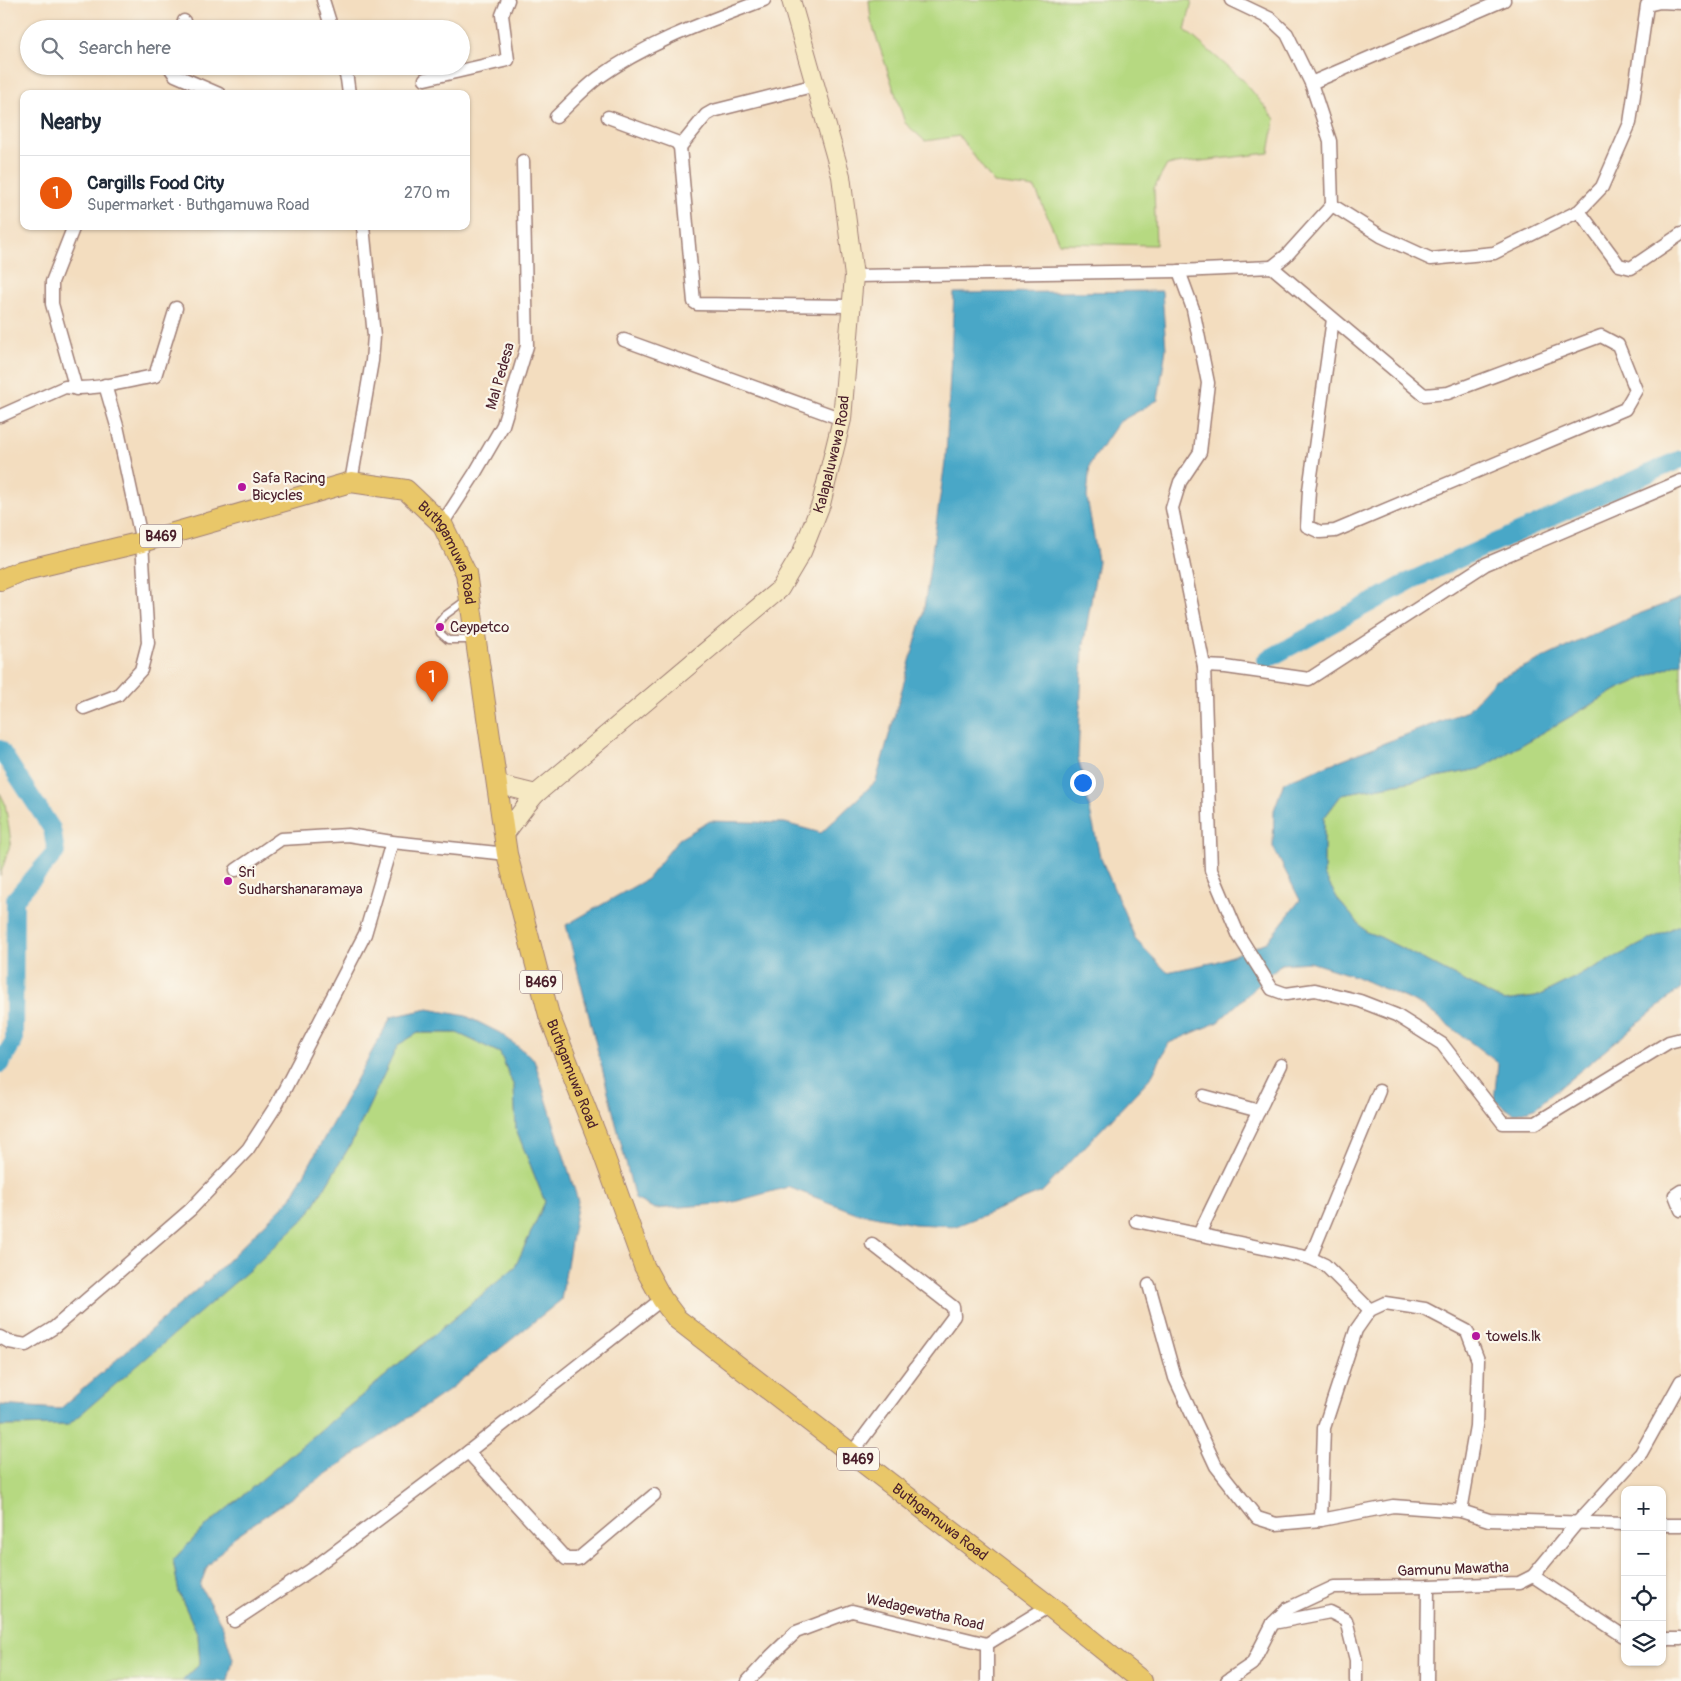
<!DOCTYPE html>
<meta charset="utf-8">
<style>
body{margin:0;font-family:Pangolin,sans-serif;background:#f6f6f7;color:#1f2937}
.controls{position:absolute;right:15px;bottom:15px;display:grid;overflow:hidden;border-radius:10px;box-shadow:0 1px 4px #0004}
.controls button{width:45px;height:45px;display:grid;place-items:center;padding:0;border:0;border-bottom:1px solid #e0e1e3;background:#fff;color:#1f2937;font:25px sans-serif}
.you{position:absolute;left:1082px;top:782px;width:18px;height:18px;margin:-12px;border:4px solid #fff;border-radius:50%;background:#1a73e8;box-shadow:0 0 0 8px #1a73e833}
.badge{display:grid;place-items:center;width:32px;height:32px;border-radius:50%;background:#ea580c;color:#fff;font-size:16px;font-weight:700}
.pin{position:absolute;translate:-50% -41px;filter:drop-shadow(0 1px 2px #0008)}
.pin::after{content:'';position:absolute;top:26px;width:18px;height:15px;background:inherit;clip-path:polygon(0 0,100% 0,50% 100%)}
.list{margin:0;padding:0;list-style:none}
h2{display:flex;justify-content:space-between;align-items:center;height:65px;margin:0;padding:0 20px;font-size:21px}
h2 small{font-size:16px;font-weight:400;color:#747a83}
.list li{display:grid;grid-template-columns:32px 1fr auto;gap:15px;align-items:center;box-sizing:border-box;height:75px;padding:0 20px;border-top:1px solid #e0e1e3}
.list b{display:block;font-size:19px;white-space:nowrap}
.list p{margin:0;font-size:16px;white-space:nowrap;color:#747a83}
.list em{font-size:16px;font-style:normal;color:#747a83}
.icon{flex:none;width:28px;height:28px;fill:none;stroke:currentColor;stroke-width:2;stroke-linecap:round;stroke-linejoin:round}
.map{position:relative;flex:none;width:1681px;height:1681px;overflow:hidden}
.search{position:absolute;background:#fff;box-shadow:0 1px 4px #0004;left:20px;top:20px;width:450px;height:55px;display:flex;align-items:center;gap:12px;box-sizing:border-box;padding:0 18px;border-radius:28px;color:#747a83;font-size:19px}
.panel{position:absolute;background:#fff;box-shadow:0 1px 4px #0004;left:20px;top:90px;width:450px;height:140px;border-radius:10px}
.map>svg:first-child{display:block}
.green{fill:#b6d981;stroke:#807c56}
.water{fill:#49a7c7;stroke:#4a6379}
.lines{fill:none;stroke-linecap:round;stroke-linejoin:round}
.canal{stroke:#49a7c7;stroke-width:18}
.lane-casing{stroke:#9e7e75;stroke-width:9}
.street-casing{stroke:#9e7e75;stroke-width:15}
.secondary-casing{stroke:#9e7e75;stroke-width:20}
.primary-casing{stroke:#9e7e75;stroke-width:22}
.lane{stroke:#fff;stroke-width:6}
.street{stroke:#fff;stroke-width:12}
.secondary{stroke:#f6e9c3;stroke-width:18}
.primary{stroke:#e9c769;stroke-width:20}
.poi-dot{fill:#b5179e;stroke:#fbf7ec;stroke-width:2}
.labels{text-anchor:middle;stroke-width:4.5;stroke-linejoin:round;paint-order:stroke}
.shield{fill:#fbf7ec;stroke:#7f6065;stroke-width:1}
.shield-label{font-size:14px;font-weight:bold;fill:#4a1f2b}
.street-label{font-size:15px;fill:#4a1f2b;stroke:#fbf7ec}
.poi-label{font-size:15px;fill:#4a1f2b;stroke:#fbf7ec;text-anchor:start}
</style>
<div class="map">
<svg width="1681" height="1681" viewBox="0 0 1681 1681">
<rect width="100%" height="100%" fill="#fbf7ec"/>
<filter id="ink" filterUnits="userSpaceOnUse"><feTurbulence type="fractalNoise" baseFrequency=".02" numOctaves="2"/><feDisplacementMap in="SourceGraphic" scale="10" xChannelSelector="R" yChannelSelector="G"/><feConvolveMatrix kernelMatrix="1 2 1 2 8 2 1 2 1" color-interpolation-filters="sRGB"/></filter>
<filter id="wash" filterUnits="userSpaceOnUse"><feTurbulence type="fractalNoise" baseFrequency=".0096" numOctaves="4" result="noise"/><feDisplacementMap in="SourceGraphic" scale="20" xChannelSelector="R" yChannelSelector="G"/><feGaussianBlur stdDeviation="1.12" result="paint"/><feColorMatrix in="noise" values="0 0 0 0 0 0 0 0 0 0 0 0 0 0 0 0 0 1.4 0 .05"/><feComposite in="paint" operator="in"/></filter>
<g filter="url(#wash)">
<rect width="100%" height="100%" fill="#f3ddbf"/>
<g class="green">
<path d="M869,0H1189L1192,1L1185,30L1243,80L1275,119L1269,153L1167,165L1154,188L1156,245L1059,243L1035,188L994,183L959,136L925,141L905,123L871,21Z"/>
<path d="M1681,662V924L1536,997L1503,1001L1380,937L1366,932L1339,901L1324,875V818L1342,794L1480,769L1618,689Z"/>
<path d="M0,793L5,803L11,842L0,876Z"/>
<path d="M418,1033H458L500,1053L514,1087L516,1129L545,1202L515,1267L204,1528L173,1560L179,1593L198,1635L200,1664L182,1681H0V1426L68,1425L308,1215L351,1144L397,1045Z"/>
</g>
<g class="water">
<path d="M1162,291L1166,349L1158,400L1119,422L1090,464L1087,497L1098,561L1083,648L1078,757L1100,856L1136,940L1167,972L1216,962L1267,942L1300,900L1273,847L1274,810L1284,782L1467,711L1494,681L1631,617L1681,598V662L1618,689L1480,769L1342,794L1324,818V875L1339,901L1366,932L1380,937L1503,1001L1536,997L1681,924V988L1535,1108L1514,1114L1494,1100L1498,1063L1423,1006L1357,977L1310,962L1281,964L1218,1022L1169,1043L1151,1077L1042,1192L956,1226L914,1224L854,1212L788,1187L730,1203L655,1209L635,1199L566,925L647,879L679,839L710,821L785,823L821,833L876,781L923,615L946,455L954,293Z"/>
<path d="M428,1009L466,1016L500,1033L534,1059L578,1201L561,1300L446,1392L234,1537L207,1567L200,1586L223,1627L233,1659L228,1681H182L200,1664L198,1635L179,1593L173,1560L204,1528L515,1267L545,1202L516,1129L514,1087L500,1053L457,1033H418L398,1045L351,1144L308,1215L253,1267L68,1425L0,1426V1405L60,1409L210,1278L291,1198L391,1017Z"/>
</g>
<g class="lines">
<g class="canal">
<path d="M1266,660L1412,580L1681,459"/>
<path d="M0,749L52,829L56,852L15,899L14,1041L0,1064"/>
</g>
</g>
</g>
<g filter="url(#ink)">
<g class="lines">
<g class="lane-casing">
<path id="lane" d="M466,600L444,616L439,622L440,633L448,640H474"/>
</g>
<g class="street-casing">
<g id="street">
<path d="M323,0L332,29"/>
<path d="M1231,0L1271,19L1287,34L1311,83L1330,141L1332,205L1286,256L1272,267"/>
<path d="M182,29L184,21"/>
<path d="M169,66L175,75L219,94"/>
<path d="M343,66L347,79L349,94"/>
<path d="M425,79L508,60L502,15L508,0"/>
<path d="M1311,83L1504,0"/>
<path d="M556,117C570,104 583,89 598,78C648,42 706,22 764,0"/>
<path d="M608,117L676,142L680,147L694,302L697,304L851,306"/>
<path d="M680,147L706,115L713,111L816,85"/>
<path d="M1332,205L1381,236L1431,259L1494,253L1579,211L1602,187L1630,123L1647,5L1660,2L1681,3"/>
<path d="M1579,211L1619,265L1631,268L1681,234"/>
<path d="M74,226L52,282V304L76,389"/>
<path d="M1179,271L1193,309L1208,383L1200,452L1180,482L1172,508L1204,666L1211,870L1239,936L1272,989L1286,994L1315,990L1360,1001L1396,1015L1442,1044L1503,1123H1536L1669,1042L1681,1039"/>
<path d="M854,276L1179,271L1272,267L1424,395L1448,393L1601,336L1618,345L1636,390L1625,409L1335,531L1320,532L1307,526L1309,490L1333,319"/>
<path d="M624,340L842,419"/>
<path d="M0,416L65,387C94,391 126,381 155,376L176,308"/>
<path d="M351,482L372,361L374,336L363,226"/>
<path d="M442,524L475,473L503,425L527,346L523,161"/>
<path d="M1204,666L1226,667L1309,679L1486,564L1681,481"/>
<path d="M84,708L118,695L141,670L148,643L142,542L117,426L105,385"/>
<path d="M236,870L281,839L348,835L392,842L507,854"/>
<path d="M1204,1096L1259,1111"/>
<path d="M1681,1191L1675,1195L1681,1210"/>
<path d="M1136,1221L1310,1258L1325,1265L1370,1310"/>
<path d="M1199,1234L1281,1065"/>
<path d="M1310,1258L1379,1091"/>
<path d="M1149,1285L1175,1378L1216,1466L1257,1518L1276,1524L1321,1520L1393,1506L1461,1511L1489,1520L1625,1524"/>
<path d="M0,1337L9,1342L26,1345L55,1327L190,1210L248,1149L277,1104L365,934L392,842"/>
<path d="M468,1452L566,1559H578L654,1495"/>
<path d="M851,1454L954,1316L953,1307L872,1244"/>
<path d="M1321,1520L1324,1428L1356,1330L1370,1310L1385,1303L1425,1309L1467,1331L1478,1360L1476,1426L1461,1511"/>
<path d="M1662,1525H1681"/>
<path d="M1533,1576L1625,1637"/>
<path d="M234,1621L311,1570L468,1452L662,1299"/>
<path d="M1273,1623L1330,1612L1346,1620L1356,1660V1681"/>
<path d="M1662,1639H1681"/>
<path d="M987,1644V1681"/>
<path d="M748,1681L771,1656L796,1632L852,1611L987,1644L1049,1606"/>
<path d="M1227,1681L1252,1664L1273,1623L1287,1609L1334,1587L1428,1586L1519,1583L1533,1576L1576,1524L1641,1453L1681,1381"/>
<path d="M1427,1681L1428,1586"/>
</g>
</g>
<g class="secondary-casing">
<g id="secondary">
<path d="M496,784L536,794"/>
<path id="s1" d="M505,834L525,807L536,794L780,589L802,552L821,504L842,419L854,276L841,176L791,0"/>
</g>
</g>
<g class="primary-casing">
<g id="primary">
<path id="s2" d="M0,580L21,571L142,542L351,482L406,490L442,524L466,573L507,854L549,1015L602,1150L644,1266L662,1299L677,1319L1049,1606L1142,1681"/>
</g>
</g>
<use href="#lane" class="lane"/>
<use href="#street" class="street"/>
<use href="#secondary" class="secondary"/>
<use href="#primary" class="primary"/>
</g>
</g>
<g class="poi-dot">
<circle cx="242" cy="487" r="5"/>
<circle cx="440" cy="627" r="5"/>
<circle cx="228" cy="881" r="5"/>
<circle cx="1476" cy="1336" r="5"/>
</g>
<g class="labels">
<g class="shield">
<rect x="140" y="524.5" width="42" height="23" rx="4"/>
<rect x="520" y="970.5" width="42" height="23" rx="4"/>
<rect x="837" y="1447.5" width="42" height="23" rx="4"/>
</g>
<g class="shield-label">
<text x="161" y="541">B469</text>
<text x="541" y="987">B469</text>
<text x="858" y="1464">B469</text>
</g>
<g class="street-label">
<text transform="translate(500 376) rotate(-74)" y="5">Mal Pedesa</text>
<text dy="5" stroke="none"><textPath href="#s1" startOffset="515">Kalapaluwawa Road</textPath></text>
<text dy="5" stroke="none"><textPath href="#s2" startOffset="498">Buthgamuwa Road</textPath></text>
<text dy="5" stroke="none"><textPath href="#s2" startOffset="1038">Buthgamuwa Road</textPath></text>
<text dy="5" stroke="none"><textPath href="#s2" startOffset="1638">Buthgamuwa Road</textPath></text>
<text transform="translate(1453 1569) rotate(-2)" y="5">Gamunu Mawatha</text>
<text transform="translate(925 1612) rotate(13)" y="5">Wedagewatha Road</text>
</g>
<g class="poi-label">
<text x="252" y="483">Safa Racing<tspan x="252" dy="17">Bicycles</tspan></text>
<text x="450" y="632">Ceypetco</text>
<text x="238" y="877">Sri<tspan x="238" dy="17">Sudharshanaramaya</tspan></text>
<text x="1486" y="1341">towels.lk</text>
</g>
</g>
</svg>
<div class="controls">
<button>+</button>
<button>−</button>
<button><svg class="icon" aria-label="locate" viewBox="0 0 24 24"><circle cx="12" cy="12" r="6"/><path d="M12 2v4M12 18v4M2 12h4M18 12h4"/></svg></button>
<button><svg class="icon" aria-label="layers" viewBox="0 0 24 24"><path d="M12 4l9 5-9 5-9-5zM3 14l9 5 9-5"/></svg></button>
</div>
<div class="you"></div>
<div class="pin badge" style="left:432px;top:702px">1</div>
<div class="search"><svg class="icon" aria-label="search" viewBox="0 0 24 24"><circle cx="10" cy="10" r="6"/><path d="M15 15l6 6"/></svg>Search here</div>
<section class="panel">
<h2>Nearby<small></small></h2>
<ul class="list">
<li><span class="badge">1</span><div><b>Cargills Food City</b><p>Supermarket · Buthgamuwa Road</p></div><em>270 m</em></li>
</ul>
</section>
</div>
